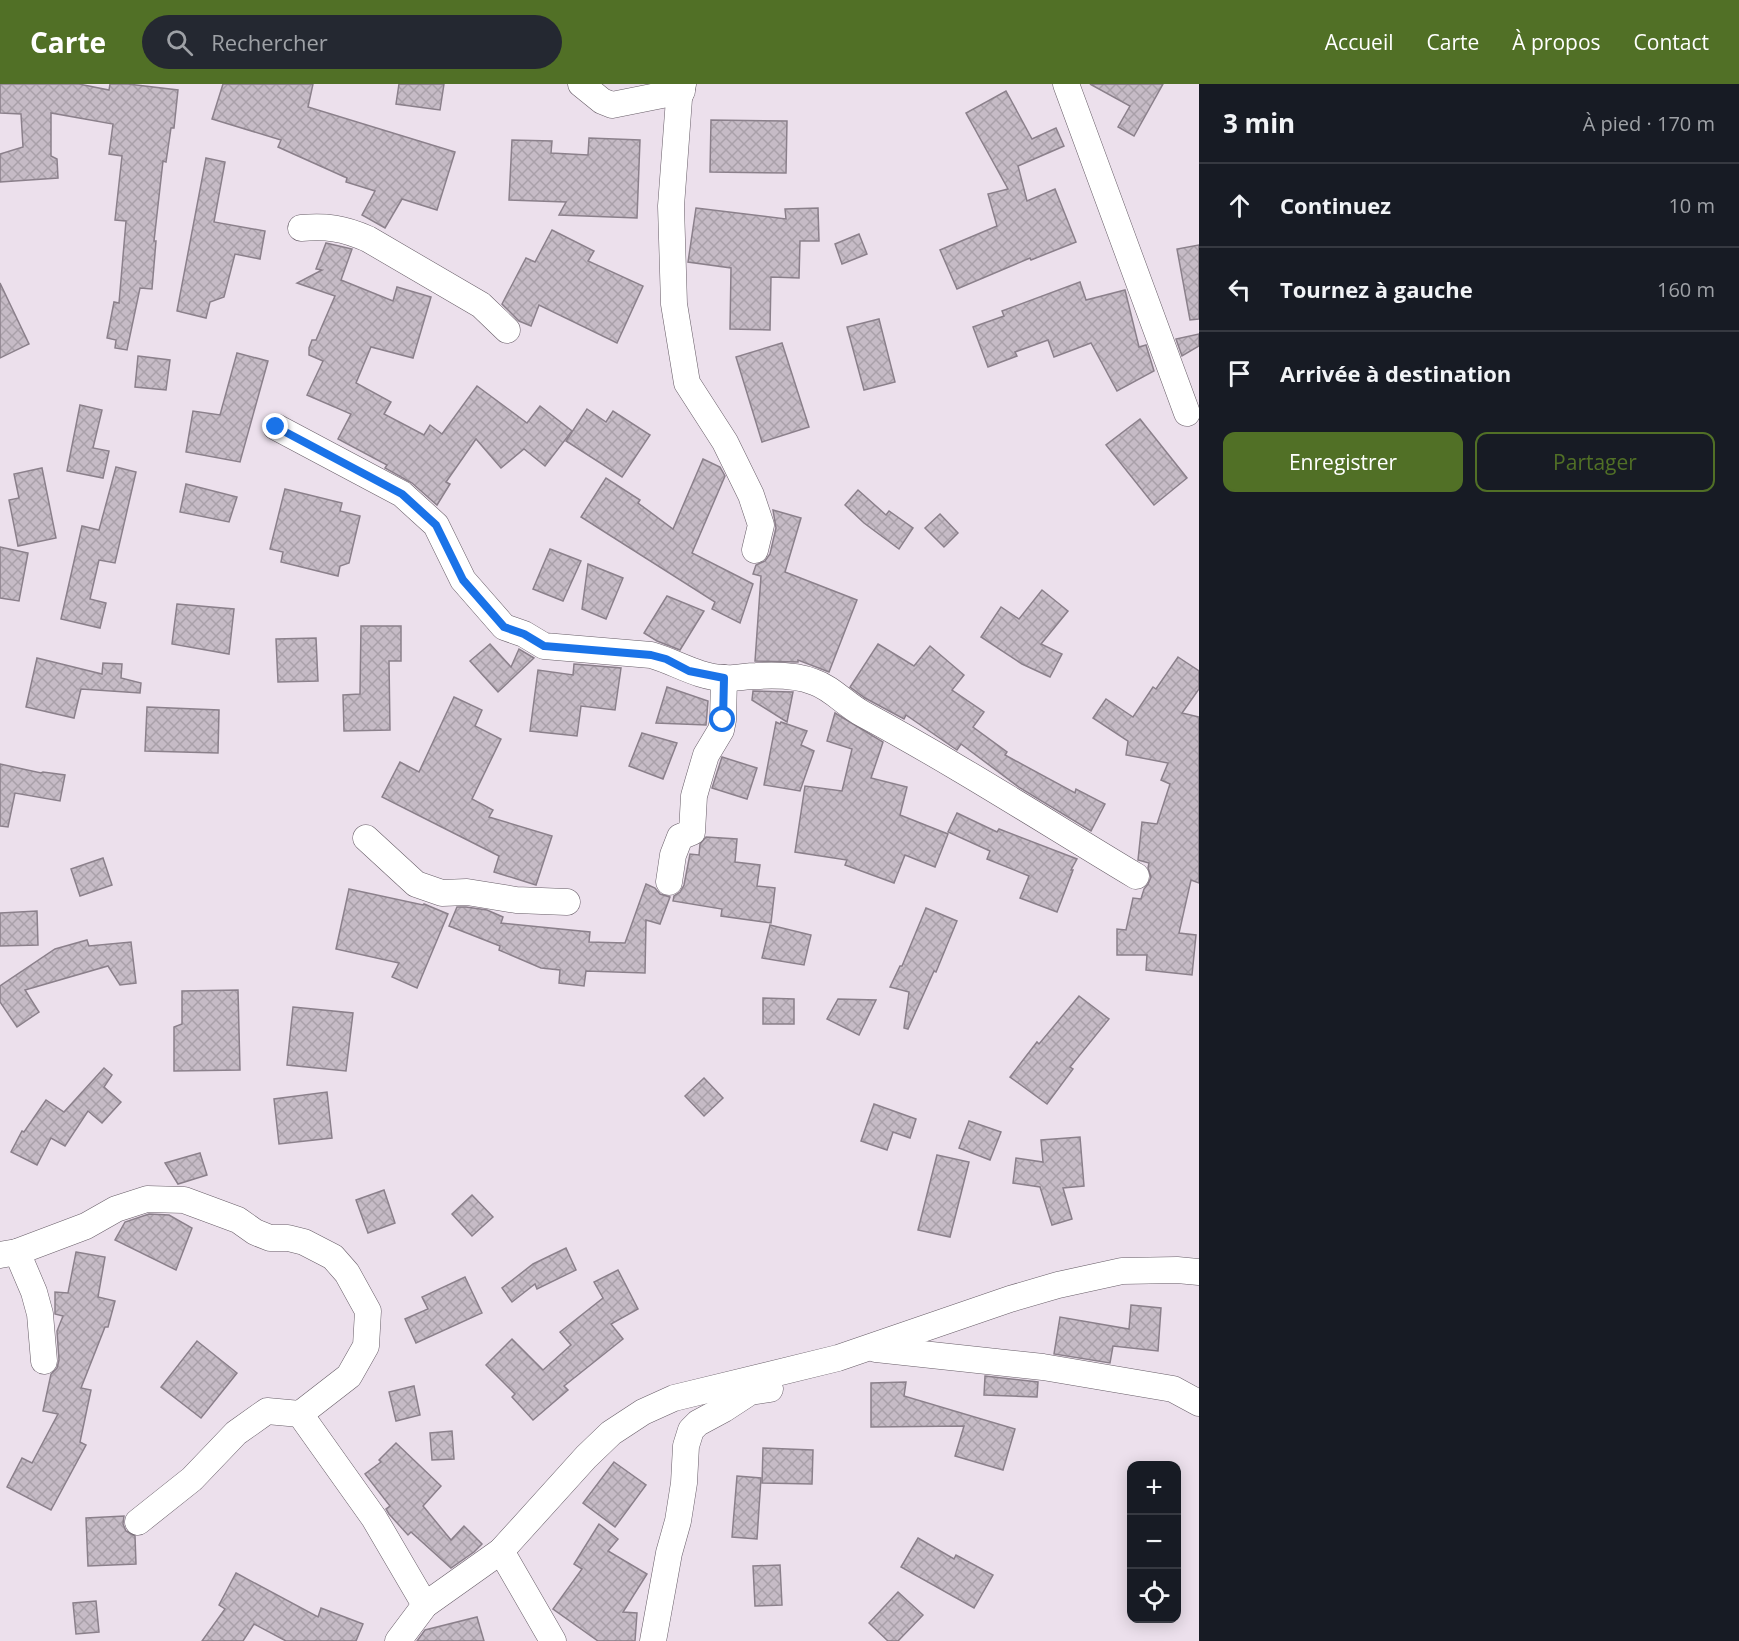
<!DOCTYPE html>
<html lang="fr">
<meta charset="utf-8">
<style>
body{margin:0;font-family:"Open Sans",sans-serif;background:#242831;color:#f1f3f6}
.controls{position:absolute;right:18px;bottom:18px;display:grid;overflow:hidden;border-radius:12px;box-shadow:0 3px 15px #0003}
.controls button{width:54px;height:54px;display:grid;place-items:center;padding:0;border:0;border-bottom:2px solid #363941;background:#171b24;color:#f1f3f6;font:30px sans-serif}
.stop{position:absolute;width:18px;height:18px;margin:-14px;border:4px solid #1a73e8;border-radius:50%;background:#fff}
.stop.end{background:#1a73e8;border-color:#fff;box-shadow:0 2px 6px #0008}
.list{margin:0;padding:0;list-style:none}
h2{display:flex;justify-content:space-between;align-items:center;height:78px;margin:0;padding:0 24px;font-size:26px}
h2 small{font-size:20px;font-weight:400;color:#9ea1a6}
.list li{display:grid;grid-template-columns:39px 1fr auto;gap:18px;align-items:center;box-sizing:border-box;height:84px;padding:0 24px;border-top:2px solid #363941}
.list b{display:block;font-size:22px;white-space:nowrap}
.list em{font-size:20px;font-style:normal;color:#9ea1a6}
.actions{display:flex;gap:12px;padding:18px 24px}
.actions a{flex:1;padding:14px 0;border:2px solid #517026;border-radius:12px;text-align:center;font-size:21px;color:#517026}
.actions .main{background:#517026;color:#fff}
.icon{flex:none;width:33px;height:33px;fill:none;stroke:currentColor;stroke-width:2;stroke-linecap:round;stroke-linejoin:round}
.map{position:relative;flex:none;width:1199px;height:1557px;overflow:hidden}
header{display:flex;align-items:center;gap:36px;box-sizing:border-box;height:84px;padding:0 30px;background:#517026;color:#fff}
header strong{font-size:28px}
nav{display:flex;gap:33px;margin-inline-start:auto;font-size:21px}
.search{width:420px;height:54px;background:#242831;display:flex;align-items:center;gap:15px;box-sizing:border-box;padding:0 21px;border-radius:33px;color:#9ea1a6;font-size:22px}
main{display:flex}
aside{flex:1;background:#171b24}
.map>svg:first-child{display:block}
.building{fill:url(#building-cross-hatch);stroke:#8b808b;stroke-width:1.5}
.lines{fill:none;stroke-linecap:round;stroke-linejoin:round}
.street-casing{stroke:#675d67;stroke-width:27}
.street{stroke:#fff;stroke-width:26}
.route{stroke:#1a73e8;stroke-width:8}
</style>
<header>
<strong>Carte</strong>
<div class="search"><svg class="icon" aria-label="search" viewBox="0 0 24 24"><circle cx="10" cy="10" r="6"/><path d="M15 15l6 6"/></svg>Rechercher</div>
<nav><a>Accueil</a><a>Carte</a><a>À propos</a><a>Contact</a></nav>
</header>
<main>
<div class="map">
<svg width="1199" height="1557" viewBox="0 0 1199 1557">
<defs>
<pattern id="building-cross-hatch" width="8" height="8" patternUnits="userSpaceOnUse" patternTransform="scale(1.5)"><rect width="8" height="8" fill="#c6bbc6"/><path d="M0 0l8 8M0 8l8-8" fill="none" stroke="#a9a0a9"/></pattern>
</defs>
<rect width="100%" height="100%" fill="#ece0ec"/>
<g class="building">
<path d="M0,0H79L109,6L110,0H128L178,6L174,44H171L166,78L163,77L154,157H156L152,205L140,204L127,266L115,264L116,256L107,254L114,218L119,219L126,137L115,136L122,72L109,70L113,40L51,29V72L57,75L58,94L0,98V70L23,63L21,30L0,29Z"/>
<path d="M223,0H313L308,23L455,68L437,126L402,115L385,144L362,131L375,107L346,98L347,94L278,63L281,56L212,35Z"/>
<path d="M399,0H444L440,26L396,20Z"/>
<path d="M1090,0H1163L1134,52L1118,43L1130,22Z"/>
<path d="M1006,7L1032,55L1056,44L1064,62L1018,82L1027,117L1055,105L1076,158L1031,176L1030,174L957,205L940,166L997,142L988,110L1008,105L966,29Z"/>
<path d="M711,36L787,37L786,89L710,88Z"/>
<path d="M589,54L640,56L637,134L559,131L566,118L509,116L512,56L552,57L551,69L588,71Z"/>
<path d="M206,74L225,78L214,138L265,147L260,175L235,170L224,213L210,218L206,234L177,227Z"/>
<path d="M696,124L786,135L785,125L818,124L819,157H800L799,194L771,193L770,246L730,245L731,184L688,178Z"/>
<path d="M552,146L594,167L588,177L643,202L617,259L539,221L531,242L519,237L502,220L526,174L535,178Z"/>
<path d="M859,150L867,170L842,180L835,160Z"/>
<path d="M326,159L352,165L341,196L393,217L397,203L431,213L413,274L371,263L356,299L391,318L384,330L424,351L430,341L442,350L477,302L527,339L540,322L572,347L545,382L524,365L501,384L476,355L446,398L450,400L437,421L412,399L385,384L387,381L338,355L351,330L307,311L323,277L309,271V264L312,256H316L335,212L297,199L322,186L316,185Z"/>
<path d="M1199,161V235L1190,236L1177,165Z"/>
<path d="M1080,198L1086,216L1125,206L1139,263L1146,261L1154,287L1117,307L1091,259L1054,273L1048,256L1015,268L1017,272L988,283L973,243L1004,232L1002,227Z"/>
<path d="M0,199L29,260L0,274Z"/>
<path d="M879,235L895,298L864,306L847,243Z"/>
<path d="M1199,250V262L1182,272L1176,255Z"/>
<path d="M782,259L809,343L762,358L736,273Z"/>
<path d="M237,269L268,277L240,378L186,368L193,327L220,331Z"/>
<path d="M138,272L170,276L166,306L135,303Z"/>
<path d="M80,321L102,326L93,364L109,367L103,394L67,387Z"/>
<path d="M587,325L606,338L613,327L650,351L622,393L566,357Z"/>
<path d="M1140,335L1187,394L1154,421L1106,361Z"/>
<path d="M703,375L720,383L725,392L692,469L753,500L740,539L712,525L715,518L581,433L606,394L640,416L638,419L673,445Z"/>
<path d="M116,383L136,388L115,479L99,476L90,515L106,519L100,544L61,535L82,442L99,446Z"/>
<path d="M42,384L56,454L18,462L9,416L19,414L14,390Z"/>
<path d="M186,400L237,413L229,438L180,428Z"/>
<path d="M285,405L342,419L340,427L360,432L349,479L340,482L338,492L281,478L283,468L270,465Z"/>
<path d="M858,406L886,431L889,427L913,444L899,465L864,439L845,421Z"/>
<path d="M773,426L801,434L785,488L857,516L829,588L798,576V578L755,577L761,492L753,490L756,481L765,477L770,470L776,444Z"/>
<path d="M940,430L958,449L944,463L925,444Z"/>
<path d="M0,463L28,469L19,517L0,514Z"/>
<path d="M550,465L581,477L563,517L533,505Z"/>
<path d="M588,480L623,494L606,535L582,525Z"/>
<path d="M1042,506L1068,527L1041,560L1062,570L1050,593L1022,580L981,553L1001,523L1019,535Z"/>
<path d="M667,512L704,527L680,566L657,557L644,549Z"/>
<path d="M177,520L234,525L229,570L172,560Z"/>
<path d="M361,542H401V577H389L390,646L344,647L343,611L360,610Z"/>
<path d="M316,554L318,597L278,598L276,555Z"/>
<path d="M490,560L511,583L519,565L534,574L498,608L470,577Z"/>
<path d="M878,560L914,582L930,562L964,591L952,606L984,628L973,643L1007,668L1005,671L1075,709L1076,705L1105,720L1091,747L1020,704L961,660L957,666L906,631L904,635L865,614L850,603Z"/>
<path d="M1178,573L1199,587V605L1182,629L1199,633V799L1191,796L1179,849L1196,851L1192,891L1146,886L1147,871H1117V845L1126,846L1133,814L1141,815L1144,805L1148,800L1151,793L1148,784L1149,779L1138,776L1142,738L1157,740L1170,700L1161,696L1168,679L1126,671L1128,657L1093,634L1106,615L1133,633L1153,603L1156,605Z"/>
<path d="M37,574L102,590L103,579L122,580L121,594L141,599L140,609L81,605L74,634L26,623Z"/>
<path d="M574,580L621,584L615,626L581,622L577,652L530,647L538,586L573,591Z"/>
<path d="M667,603L708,617L706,641L656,639Z"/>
<path d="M753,607L793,608L787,638L752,616Z"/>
<path d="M454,613L482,626L475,642L501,655L472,715L493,726L489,733L552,752L536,801L494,788L499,772L382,713L400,678L419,688Z"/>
<path d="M147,623L219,626L218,669L145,667Z"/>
<path d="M835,629L883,658L871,694L907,703L900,731L948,750L935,783L905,771L894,799L845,781L847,776L795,768L805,702L842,707L852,665L827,657Z"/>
<path d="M776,638L780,640L781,638L807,647L801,661L814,667L800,707L764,701Z"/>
<path d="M642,649L677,659L663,695L629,682Z"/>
<path d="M722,673L757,684L747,715L712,704Z"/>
<path d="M0,680L41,689L43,688L65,691L60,717L15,709L8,743L0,742Z"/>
<path d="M957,729L997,748L999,745L1077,775L1071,786H1073L1057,828L1020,814L1029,792L987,775L990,767L948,748Z"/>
<path d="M706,753L737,755L735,778L760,781L757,802L775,804L771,839L721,832L722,825L673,817L674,812L680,808L684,801L690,770L699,771L700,760Z"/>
<path d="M103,774L112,801L80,812L71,785Z"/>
<path d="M646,800L655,804L660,810L670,813L660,840L646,836L645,889L586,887L584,902L559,899L560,886L541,884L499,866L500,862L449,842L457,823H466L487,826L503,833L501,839L590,848L589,858L625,859Z"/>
<path d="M349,805L423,821L424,820L448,830L417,904L392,893L399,879L336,865Z"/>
<path d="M926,824L957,837L936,888L934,887L908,945L904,944L909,908L890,903L900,882H902Z"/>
<path d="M37,827L38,861L0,862V829Z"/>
<path d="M770,841L811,851L804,881L762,874Z"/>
<path d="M87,856L89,862L131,858L136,899L120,901L108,882L25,906L39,928L17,943L0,918V902L55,865Z"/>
<path d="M238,906L240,986L174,987V943L182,940V907Z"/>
<path d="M1079,912L1109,935L1070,983L1073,985L1047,1020L1010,993L1037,958L1039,960Z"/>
<path d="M763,914L794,915V940H763Z"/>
<path d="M838,915L876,916L859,951L827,935Z"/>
<path d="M293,923L353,929L346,987L287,981Z"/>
<path d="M104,984L112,991L104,1003L121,1018L102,1039L88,1027L65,1062L51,1054L37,1081L11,1068L22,1047L24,1048L46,1016L64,1028Z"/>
<path d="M704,994L723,1014L704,1032L685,1012Z"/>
<path d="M327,1008L332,1054L279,1060L274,1015Z"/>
<path d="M874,1020L916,1035L910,1054L893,1048L887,1066L861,1057Z"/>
<path d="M969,1037L1001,1048L990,1076L959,1064Z"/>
<path d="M1080,1053L1084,1102L1063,1104L1072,1135L1052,1141L1040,1103L1013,1099L1016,1074L1043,1078L1041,1056Z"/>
<path d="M200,1069L207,1091L178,1100L165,1079Z"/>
<path d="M937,1071L969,1078L950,1153L918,1146Z"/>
<path d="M384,1106L395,1139L368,1149L356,1116Z"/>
<path d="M472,1111L493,1133L472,1152L452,1130Z"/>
<path d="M149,1130L169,1131L192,1144L176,1186L115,1156L125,1138Z"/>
<path d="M566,1164L576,1186L537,1205L535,1200L512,1218L502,1204L533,1180Z"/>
<path d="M76,1168L105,1173L98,1213L115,1217L108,1243H105L81,1304L91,1306L80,1358L86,1361L51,1426L7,1403L22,1374L32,1379L58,1330L43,1327L51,1290L57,1284L59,1276L57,1247L63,1232L55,1230V1208L68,1209Z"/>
<path d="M618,1186L638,1225L611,1240L623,1255L564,1302L568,1306L533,1336L512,1313L515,1310L486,1281L512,1255L543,1286L571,1261L560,1248L603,1214L594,1198Z"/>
<path d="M465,1193L482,1229L416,1259L405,1235L428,1225L422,1213Z"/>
<path d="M1131,1221L1161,1224L1158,1267L1113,1262L1110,1279L1054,1270L1060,1233L1129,1245Z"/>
<path d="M197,1257L237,1289L201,1334L161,1303Z"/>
<path d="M985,1292L1038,1298L1037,1313L984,1311Z"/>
<path d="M906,1298L904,1312L1015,1345L1003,1386L955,1372L964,1342L871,1343V1299Z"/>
<path d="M414,1302L420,1331L396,1337L389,1308Z"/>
<path d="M452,1347L454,1375L432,1376L430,1349Z"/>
<path d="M396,1359L441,1402L423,1422L451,1456L464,1442L482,1460L474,1468L451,1484L411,1448L408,1451L389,1430L386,1425L390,1422L365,1390L381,1378L379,1376Z"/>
<path d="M763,1364L813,1366L812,1400L762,1399Z"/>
<path d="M614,1378L646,1401L615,1443L583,1419Z"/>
<path d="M737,1392L761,1394L757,1455L732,1453Z"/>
<path d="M124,1432L123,1440L126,1447L135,1452L136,1480L88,1482L86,1434Z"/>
<path d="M599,1440L618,1455L608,1467L647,1490L623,1528L637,1529L635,1557H598L553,1525L582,1485L574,1480Z"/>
<path d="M918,1454L954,1475L956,1471L993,1491L974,1524L901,1483Z"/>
<path d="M780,1481L782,1521L755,1522L753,1482Z"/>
<path d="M236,1489L318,1533L321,1524L363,1540L356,1557H286L254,1540L243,1557H202L225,1525L219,1521Z"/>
<path d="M898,1508L923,1531L898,1557H888L869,1539Z"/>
<path d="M96,1517L99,1548L76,1550L73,1519Z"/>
<path d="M477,1533L484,1557H417L425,1546Z"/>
</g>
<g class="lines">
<g class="street-casing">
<g id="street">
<path d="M581,0L602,17L612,21L682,7"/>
<path d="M683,0L679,15L671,122L674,220L687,299L725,358L751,411L761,441L755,466"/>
<path d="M1066,0L1187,329"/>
<path d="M301,144C327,142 343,144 368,155L481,221L507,246"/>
<path d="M276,343L402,410L436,441L463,496L504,543L524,550L544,562L651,571C676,578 697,593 724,594C734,595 745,592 756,592C773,591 797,591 814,598C832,604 846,621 863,630C956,680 1046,738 1136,792"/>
<path d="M366,754L416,800L442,809L467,808L516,816L567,818"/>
<path d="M669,798L673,771L680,753L692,748L694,712L698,698L706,671L721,646L723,636L724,594"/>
<path d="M17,1168L34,1208L40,1230L44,1277"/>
<path d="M0,1171L17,1168L86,1142L116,1125L147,1115L184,1116L238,1136L255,1148L270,1154H288L304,1158L333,1173L347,1189L368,1227L366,1262L349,1292L300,1330"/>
<path d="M876,1265L1043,1283L1173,1305L1199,1319"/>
<path d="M138,1438L192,1395L236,1349L267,1327L300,1330L374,1434L425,1521"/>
<path d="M501,1467L553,1557"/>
<path d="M398,1557L425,1521L501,1467L586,1373L611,1349L643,1328L674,1314L838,1274L1010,1215L1058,1201L1122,1187L1177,1186L1199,1188"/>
<path d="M653,1557L669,1469L678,1437L684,1399L686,1362L691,1346L698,1339L724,1325L750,1308L770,1305"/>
</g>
</g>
<use href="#street" class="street"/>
</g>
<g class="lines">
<path class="route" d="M276,343L402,410L436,441L463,496L504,543L524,550L544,562L651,571L666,575L689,587L724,594L723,636"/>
</g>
</svg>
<div class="controls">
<button>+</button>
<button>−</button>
<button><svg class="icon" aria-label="locate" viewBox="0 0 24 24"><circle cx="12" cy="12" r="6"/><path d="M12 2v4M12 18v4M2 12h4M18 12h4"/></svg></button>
</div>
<div class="stop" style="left:723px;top:636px"></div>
<div class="stop end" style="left:276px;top:343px"></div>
</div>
<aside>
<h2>3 min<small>À pied · 170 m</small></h2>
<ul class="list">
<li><svg class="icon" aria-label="ahead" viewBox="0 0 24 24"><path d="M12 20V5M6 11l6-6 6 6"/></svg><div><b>Continuez</b></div><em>10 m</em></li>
<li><svg class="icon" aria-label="left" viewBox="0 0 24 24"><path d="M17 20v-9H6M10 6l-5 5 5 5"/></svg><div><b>Tournez à gauche</b></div><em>160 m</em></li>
<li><svg class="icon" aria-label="arrive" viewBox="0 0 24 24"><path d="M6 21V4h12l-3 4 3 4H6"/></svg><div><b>Arrivée à destination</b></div></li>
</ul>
<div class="actions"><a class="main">Enregistrer</a><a>Partager</a></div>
</aside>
</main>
